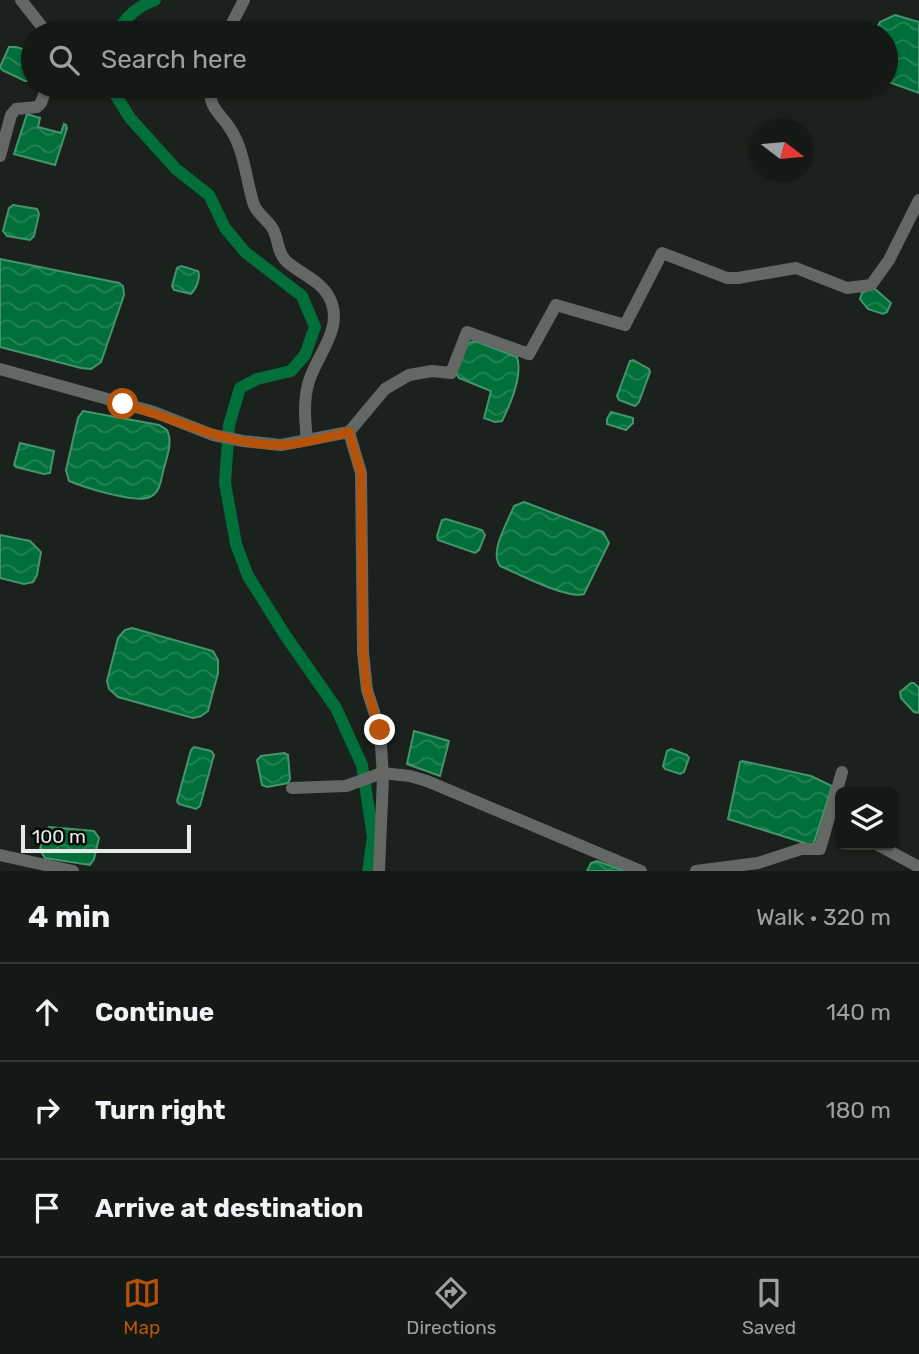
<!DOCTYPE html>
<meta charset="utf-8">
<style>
body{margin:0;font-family:Rubik,sans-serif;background:#212622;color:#f1f3f6}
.controls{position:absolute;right:21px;bottom:21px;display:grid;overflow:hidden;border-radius:10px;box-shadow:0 2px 5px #0004}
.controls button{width:63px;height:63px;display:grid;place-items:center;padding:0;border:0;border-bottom:2px solid #333834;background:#141915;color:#f1f3f6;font:35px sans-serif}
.compass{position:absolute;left:751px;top:119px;width:63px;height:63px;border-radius:50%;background:#141915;box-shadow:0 2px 5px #0004;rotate:106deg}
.scale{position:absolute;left:21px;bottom:18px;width:170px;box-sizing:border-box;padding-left:7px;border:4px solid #e6ebe7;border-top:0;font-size:19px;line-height:24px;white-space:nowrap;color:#e6ebe7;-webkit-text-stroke:5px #070a08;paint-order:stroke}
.stop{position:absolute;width:21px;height:21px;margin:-16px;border:5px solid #b45309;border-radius:50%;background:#fff}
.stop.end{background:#b45309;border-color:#fff;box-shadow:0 2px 7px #0008}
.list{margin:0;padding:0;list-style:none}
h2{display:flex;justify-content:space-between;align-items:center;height:91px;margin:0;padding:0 28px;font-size:30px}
h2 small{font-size:23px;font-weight:400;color:#9da0a0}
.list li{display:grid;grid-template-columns:46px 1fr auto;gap:21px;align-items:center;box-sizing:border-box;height:98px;padding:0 28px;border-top:2px solid #333834}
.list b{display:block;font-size:26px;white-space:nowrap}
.list em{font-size:23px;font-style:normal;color:#9da0a0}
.icon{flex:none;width:38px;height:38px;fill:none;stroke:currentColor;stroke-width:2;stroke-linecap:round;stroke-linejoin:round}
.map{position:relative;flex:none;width:919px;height:871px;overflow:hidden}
.search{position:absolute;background:#141915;box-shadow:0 2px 5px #0004;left:21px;right:21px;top:21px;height:77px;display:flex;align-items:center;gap:18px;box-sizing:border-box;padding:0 24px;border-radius:38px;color:#9da0a0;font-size:26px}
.sheet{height:385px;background:#141915}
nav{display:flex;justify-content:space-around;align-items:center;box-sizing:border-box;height:98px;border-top:2px solid #333834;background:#141915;font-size:19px;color:#9da0a0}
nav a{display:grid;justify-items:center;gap:4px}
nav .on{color:#b45309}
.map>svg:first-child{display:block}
.water{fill:url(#water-waves);stroke:#45946e;stroke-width:2}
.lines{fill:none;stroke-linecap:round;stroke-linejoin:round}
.canal{stroke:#006f3a;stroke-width:12}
.minor{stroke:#646865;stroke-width:12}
.route{stroke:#b45309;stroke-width:9}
</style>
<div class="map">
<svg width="919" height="871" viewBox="0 0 919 871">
<defs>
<pattern id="water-waves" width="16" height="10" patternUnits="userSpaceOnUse" patternTransform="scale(1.75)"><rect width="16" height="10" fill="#006f3a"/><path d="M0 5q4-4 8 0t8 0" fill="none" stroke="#258456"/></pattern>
</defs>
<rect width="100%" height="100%" fill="#1b211c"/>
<g class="water">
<path d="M895,15L919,22V93L886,81V33H874L880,22Z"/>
<path d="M9,47H16L33,52V81H25L2,70L0,67Z"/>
<path d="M27,114L40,118L38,127L61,133L64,124L66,125L67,128L55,165L14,154Z"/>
<path d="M13,205L37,209L39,214L34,236L30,240L7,236L3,231L9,208Z"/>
<path d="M0,259L119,283L123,286L124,295L101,362L91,369L81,368L0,347Z"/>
<path d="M181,266L198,271C201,277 196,289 191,294L174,290L172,286L177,268Z"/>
<path d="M870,289H875L891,303L887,312L883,314L868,309L860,299L862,293Z"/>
<path d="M475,341L517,357C523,376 511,403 502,421L495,422L484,418L491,391L459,378L455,372L468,343Z"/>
<path d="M633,360L649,369L650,372L639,402L635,406L619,400L617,396L630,361Z"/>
<path d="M83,411L159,425L167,430C173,442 167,456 164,468C161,478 161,492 150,497C135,504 84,487 69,481L66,470L78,418Z"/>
<path d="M611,412L633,418V423L626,430L607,424V419Z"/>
<path d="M20,443L54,451L50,473L44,474L16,467L14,465Z"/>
<path d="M524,502L603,532L609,543L584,594C568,600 517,573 500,566C489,551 508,522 514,506Z"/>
<path d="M446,519L482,530L485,535L479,550L475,553L438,540L437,536L442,520Z"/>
<path d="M0,535L30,541L41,552L37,575L33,582L24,584L0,578Z"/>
<path d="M132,628L213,651L218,660V673L208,711L201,716L193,718L118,697L109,689L107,681L118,638L125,630Z"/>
<path d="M911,683H914L919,688V713L914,712L901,698L900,692Z"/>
<path d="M414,731L449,741L440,776L407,764Z"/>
<path d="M194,747L211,751L214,755L200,806L196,809L179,804L177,801L191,750Z"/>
<path d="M671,749L687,755L689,758L684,772L680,774L665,769L663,766L667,751Z"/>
<path d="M284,753L288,755L290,779L288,783L267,787L262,785L257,760L261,756Z"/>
<path d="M742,761L811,776L832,786L814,843L811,845L728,819L740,762Z"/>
<path d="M49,827L94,831L99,838L94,859L90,865L45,858L40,850L43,833Z"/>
<path d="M597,861L625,871H587L591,863Z"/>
</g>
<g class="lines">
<g class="canal">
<path d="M117,33C125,17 138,6 155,0"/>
<path d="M110,86L130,118L176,169L209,195L225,228L245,252L302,296L315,327L305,355L291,371L257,379L240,388L229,425L225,483L236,544L248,576L285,635L336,708L362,765L373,837L368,871"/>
</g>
<g class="minor">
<path d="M21,0L47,33"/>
<path d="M227,33L244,0"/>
<path d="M210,86C209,110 220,112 231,130C245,152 246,181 254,205C258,214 265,218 271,226C279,236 276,251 286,261C300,274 321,280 330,299C344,328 317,355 309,381C303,400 305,421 307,440"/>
<path d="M0,156L11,115L16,109L37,107L41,103L47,86"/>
<path d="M0,369L154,412L213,435L243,441L281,445L349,432L385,389L409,375L432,371L451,373L467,332L529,354L556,305L625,325L662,253L727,278H738L796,268L847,288L871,285L889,260L919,200"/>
<path d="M349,432L361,473L363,652L367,690L380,730L383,777L379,871"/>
<path d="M292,788L346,786L382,773L410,776L427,781L641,871"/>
<path d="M878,845L919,867"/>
<path d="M0,855L73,871"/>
<path d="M696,871L758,863L801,849H820L842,772"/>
</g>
</g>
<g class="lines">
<path class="route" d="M123,404C175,418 224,445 280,445C302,445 327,437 349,432L361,473L363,652L367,690L380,730"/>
</g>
</svg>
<div class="controls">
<button><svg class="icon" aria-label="layers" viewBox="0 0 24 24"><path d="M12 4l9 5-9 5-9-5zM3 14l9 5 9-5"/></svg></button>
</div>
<svg class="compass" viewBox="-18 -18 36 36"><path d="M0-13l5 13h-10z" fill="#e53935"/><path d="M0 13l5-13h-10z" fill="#9da0a0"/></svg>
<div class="scale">100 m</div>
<div class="stop" style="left:123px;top:404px"></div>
<div class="stop end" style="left:380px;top:730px"></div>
<div class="search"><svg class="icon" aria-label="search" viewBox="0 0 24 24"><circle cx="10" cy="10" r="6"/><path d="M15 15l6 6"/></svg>Search here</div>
</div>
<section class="sheet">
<h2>4 min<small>Walk · 320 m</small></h2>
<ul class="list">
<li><svg class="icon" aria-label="ahead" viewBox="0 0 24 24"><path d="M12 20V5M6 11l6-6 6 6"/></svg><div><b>Continue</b></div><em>140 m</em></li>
<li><svg class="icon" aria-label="right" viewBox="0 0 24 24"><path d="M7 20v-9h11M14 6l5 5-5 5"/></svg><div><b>Turn right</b></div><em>180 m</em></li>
<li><svg class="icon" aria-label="arrive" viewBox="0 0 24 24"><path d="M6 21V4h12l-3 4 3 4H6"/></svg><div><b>Arrive at destination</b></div></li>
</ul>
</section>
<nav>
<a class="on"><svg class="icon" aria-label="map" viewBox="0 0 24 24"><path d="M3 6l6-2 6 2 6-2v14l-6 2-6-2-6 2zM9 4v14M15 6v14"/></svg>Map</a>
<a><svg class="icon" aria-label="directions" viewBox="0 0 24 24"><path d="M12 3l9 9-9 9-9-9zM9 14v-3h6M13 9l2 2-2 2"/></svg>Directions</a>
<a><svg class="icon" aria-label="saved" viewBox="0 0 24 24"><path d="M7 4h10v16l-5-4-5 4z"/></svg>Saved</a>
</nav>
